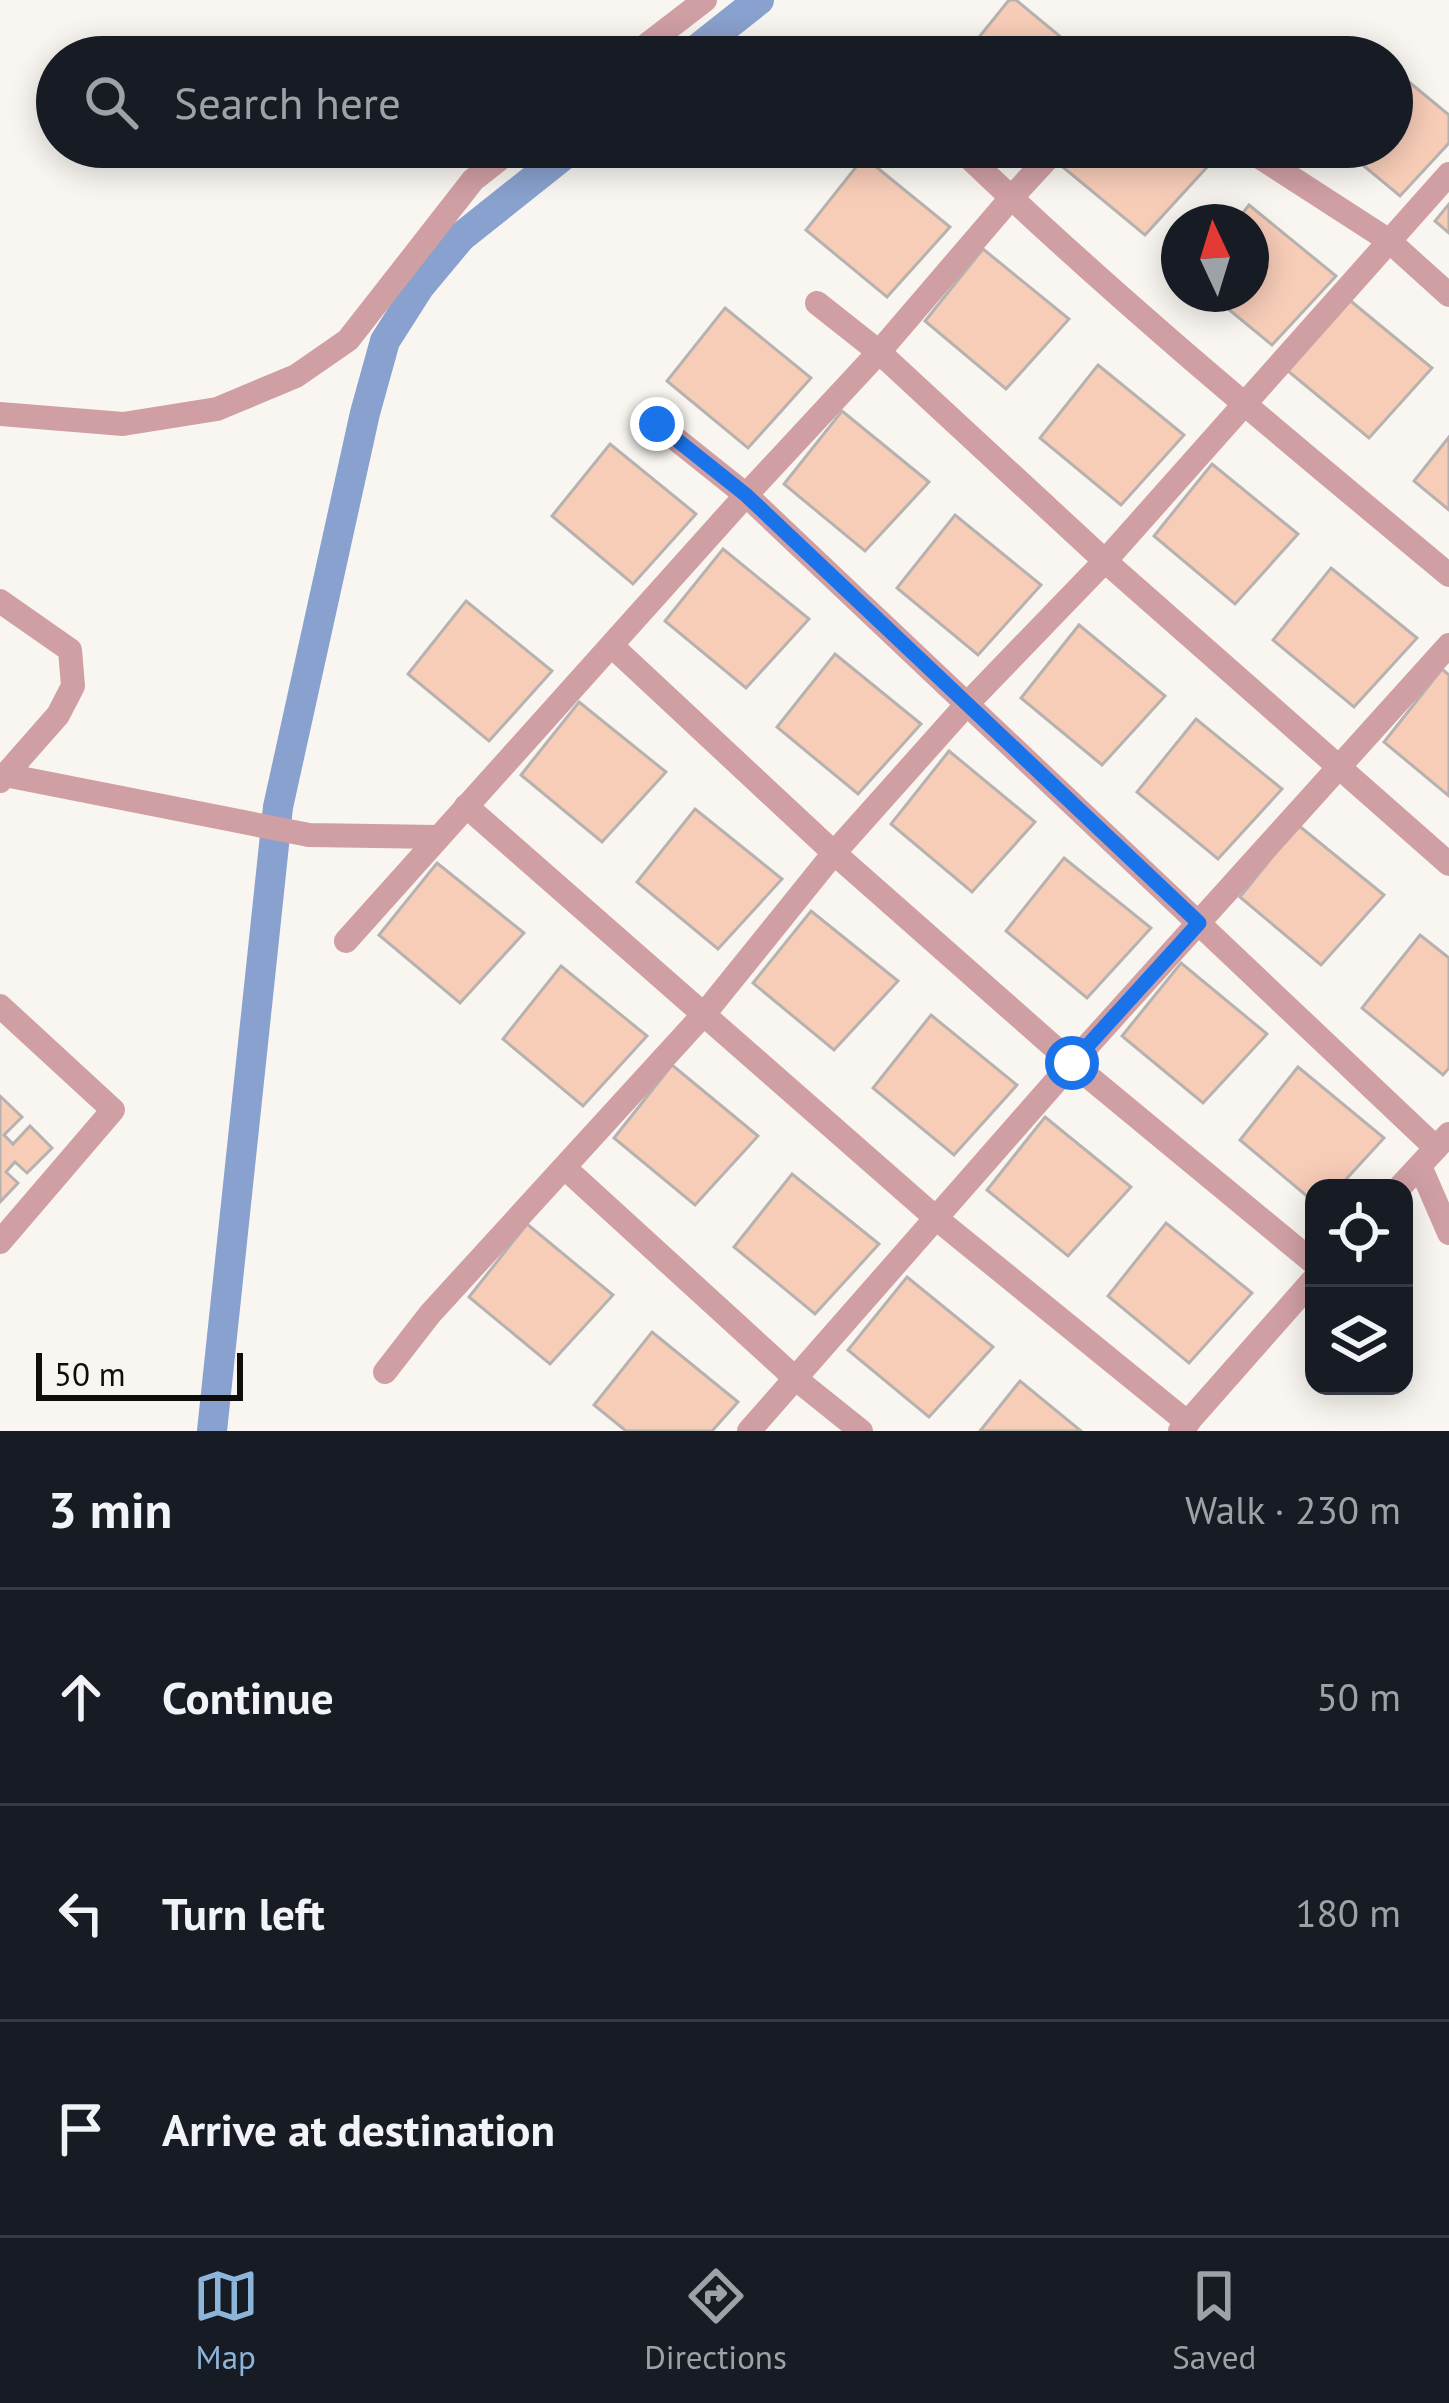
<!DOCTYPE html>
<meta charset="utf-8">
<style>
body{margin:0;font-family:"PT Sans",sans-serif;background:#20242c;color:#f1f3f6}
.controls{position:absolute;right:36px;bottom:36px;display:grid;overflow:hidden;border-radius:24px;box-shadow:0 6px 30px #0003}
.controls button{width:108px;height:108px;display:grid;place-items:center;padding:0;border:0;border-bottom:3px solid #363941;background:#171b24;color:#f1f3f6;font:60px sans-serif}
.compass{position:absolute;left:1161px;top:204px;width:108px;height:108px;border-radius:50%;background:#171b24;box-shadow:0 6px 30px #0003;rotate:356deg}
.scale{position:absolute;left:36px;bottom:30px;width:207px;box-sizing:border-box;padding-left:12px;border:6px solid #0f0e0d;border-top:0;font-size:33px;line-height:42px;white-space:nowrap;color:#0f0e0d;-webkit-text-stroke:9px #f9f6f1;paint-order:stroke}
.stop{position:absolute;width:36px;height:36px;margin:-27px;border:9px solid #1a73e8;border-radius:50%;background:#fff}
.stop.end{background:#1a73e8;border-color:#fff;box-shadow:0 3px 12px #0008}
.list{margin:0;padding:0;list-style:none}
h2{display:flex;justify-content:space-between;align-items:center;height:156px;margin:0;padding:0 48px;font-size:51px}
h2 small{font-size:39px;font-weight:400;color:#9ea1a6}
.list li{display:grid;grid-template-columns:78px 1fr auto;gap:36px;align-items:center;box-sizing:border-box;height:216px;padding:0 48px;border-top:3px solid #363941}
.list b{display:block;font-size:45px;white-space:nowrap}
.list em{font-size:39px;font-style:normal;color:#9ea1a6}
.icon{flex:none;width:66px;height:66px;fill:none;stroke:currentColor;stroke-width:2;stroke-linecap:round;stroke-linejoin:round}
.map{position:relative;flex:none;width:1449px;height:1431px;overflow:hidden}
.search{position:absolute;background:#171b24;box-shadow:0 6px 30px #0003;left:36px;right:36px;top:36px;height:132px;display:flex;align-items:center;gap:30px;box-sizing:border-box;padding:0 42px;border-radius:66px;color:#9ea1a6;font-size:45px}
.sheet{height:804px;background:#171b24}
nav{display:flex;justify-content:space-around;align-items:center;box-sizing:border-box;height:168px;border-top:3px solid #363941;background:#171b24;font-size:33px;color:#9ea1a6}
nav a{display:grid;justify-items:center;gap:6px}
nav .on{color:#8db4d9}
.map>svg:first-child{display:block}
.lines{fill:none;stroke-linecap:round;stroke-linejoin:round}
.canal{stroke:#89a1ce;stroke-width:30}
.building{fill:#f8cdb8;stroke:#b7b2af;stroke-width:3}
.minor{stroke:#d09fa4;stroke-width:24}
.route{stroke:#1a73e8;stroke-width:15}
</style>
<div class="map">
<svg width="1449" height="1431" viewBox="0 0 1449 1431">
<rect width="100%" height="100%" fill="#f9f6f1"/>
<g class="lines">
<g class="canal">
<path d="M687,57L759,0"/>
<path d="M212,1431L278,807L365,413L385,341L420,286L461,237L574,147"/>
</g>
</g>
<g class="building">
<path d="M1009,0H1016L1085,57H963Z"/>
<path d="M1392,68L1449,115V143L1400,196L1341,147H1392Z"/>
<path d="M1081,147H1186L1209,165L1145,235L1064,168Z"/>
<path d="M864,157L950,227L887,297L806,230Z"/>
<path d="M1449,204V233L1435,221Z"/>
<path d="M1249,205L1336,276L1272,345L1210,294H1251V222H1236Z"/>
<path d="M983,249L1069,319L1006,389L925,321Z"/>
<path d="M1347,298L1432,368L1369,438L1288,371Z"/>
<path d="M725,308L811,378L748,448L667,381Z"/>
<path d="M1098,365L1184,435L1121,505L1040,438Z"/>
<path d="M842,411L929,482L865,551L784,484Z"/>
<path d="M1449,437V510L1414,481Z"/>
<path d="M610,444L696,514L633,584L552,516Z"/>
<path d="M1212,464L1298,534L1235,604L1154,536Z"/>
<path d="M955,515L1041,585L978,655L897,588Z"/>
<path d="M723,549L809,619L746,688L665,621Z"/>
<path d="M1331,568L1417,638L1354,707L1273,640Z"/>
<path d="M466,601L552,671L489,741L408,674Z"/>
<path d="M1079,625L1165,696L1102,765L1021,698Z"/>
<path d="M835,654L921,724L858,794L777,727Z"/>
<path d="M1442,669L1449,675V796L1384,742Z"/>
<path d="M579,702L666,772L602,842L521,775Z"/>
<path d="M1196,719L1282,789L1218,859L1137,792Z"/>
<path d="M949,751L1035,822L972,892L891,824Z"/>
<path d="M695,809L782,879L718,949L637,882Z"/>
<path d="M1298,825L1384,895L1321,965L1240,897Z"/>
<path d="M1064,858L1151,928L1087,998L1006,931Z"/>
<path d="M437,863L524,933L460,1003L379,935Z"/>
<path d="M811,911L898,981L834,1050L753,983Z"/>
<path d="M1420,935L1449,958V1068L1443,1075L1362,1008Z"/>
<path d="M1181,963L1267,1034L1203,1103L1122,1036Z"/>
<path d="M561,966L647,1036L583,1106L503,1039Z"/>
<path d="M931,1015L1017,1085L954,1155L873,1088Z"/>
<path d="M672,1065L758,1136L695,1205L614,1138Z"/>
<path d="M1298,1067L1384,1138L1338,1188H1314V1202L1240,1140Z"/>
<path d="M0,1096L22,1117L4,1135L13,1144L30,1126L52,1148L27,1173L15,1162L6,1172L18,1183L0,1202Z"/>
<path d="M1045,1117L1131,1187L1068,1256L987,1190Z"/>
<path d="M792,1174L879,1244L815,1314L734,1247Z"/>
<path d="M1166,1223L1252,1293L1189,1363L1108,1296Z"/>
<path d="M527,1224L613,1295L550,1364L469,1297Z"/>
<path d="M907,1277L993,1347L929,1417L848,1350Z"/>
<path d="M652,1332L738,1402L712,1431H626L594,1405Z"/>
<path d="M1020,1381L1081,1431H980Z"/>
</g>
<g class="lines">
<g class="minor">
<path d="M631,57L705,0"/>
<path d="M1141,57L1147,49"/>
<path d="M958,147C1114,298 1282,436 1449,575"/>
<path d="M1244,147L1388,240L1449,295"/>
<path d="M817,303L879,352L1105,561L1449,864"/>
<path d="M0,414L123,424L217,409L296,376L348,340L473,180L515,147"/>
<path d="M657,424L746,495L1436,1148"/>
<path d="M0,601L70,650L73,686L58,715L0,781"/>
<path d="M612,646L834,853L1072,1063L1314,1263"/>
<path d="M5,775L309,835L438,837"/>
<path d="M466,806L937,1219L1188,1423"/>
<path d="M346,941L746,495L879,352L1011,198L1058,147"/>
<path d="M0,1006L113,1110L0,1242"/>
<path d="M1420,1166L1449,1233"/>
<path d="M565,1168L796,1379L861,1431"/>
<path d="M1399,1188L1449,1134"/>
<path d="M385,1372L430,1314L705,1013L834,853L967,704L1105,561L1449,174"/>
<path d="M749,1431L1072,1063L1449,645"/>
<path d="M1180,1431L1314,1279"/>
</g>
</g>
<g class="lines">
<path class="route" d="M657,424L746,495L1199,923L1072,1063"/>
</g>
</svg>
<div class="controls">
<button><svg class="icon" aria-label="locate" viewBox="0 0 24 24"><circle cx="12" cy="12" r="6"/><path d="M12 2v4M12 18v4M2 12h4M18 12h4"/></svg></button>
<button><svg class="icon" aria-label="layers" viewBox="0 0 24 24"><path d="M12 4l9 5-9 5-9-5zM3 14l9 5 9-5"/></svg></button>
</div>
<svg class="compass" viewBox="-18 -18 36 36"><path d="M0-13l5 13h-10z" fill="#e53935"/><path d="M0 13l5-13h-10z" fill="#9ea1a6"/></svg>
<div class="scale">50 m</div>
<div class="stop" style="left:1072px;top:1063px"></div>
<div class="stop end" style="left:657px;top:424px"></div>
<div class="search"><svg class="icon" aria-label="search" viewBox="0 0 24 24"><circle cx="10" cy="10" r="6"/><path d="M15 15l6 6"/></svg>Search here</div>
</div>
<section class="sheet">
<h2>3 min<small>Walk · 230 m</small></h2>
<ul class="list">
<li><svg class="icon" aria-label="ahead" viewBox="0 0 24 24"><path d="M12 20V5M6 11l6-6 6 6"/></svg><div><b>Continue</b></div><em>50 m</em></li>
<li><svg class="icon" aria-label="left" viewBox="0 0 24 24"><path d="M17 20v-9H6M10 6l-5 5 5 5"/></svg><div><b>Turn left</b></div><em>180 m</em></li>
<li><svg class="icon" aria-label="arrive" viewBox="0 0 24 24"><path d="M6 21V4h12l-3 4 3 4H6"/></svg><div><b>Arrive at destination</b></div></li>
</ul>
</section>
<nav>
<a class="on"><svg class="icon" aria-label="map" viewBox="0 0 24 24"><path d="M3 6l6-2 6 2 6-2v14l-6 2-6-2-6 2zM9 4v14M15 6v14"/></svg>Map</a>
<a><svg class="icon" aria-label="directions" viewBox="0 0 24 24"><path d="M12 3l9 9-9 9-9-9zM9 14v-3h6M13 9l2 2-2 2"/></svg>Directions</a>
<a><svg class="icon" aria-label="saved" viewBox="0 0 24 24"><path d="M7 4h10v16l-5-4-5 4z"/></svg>Saved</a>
</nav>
